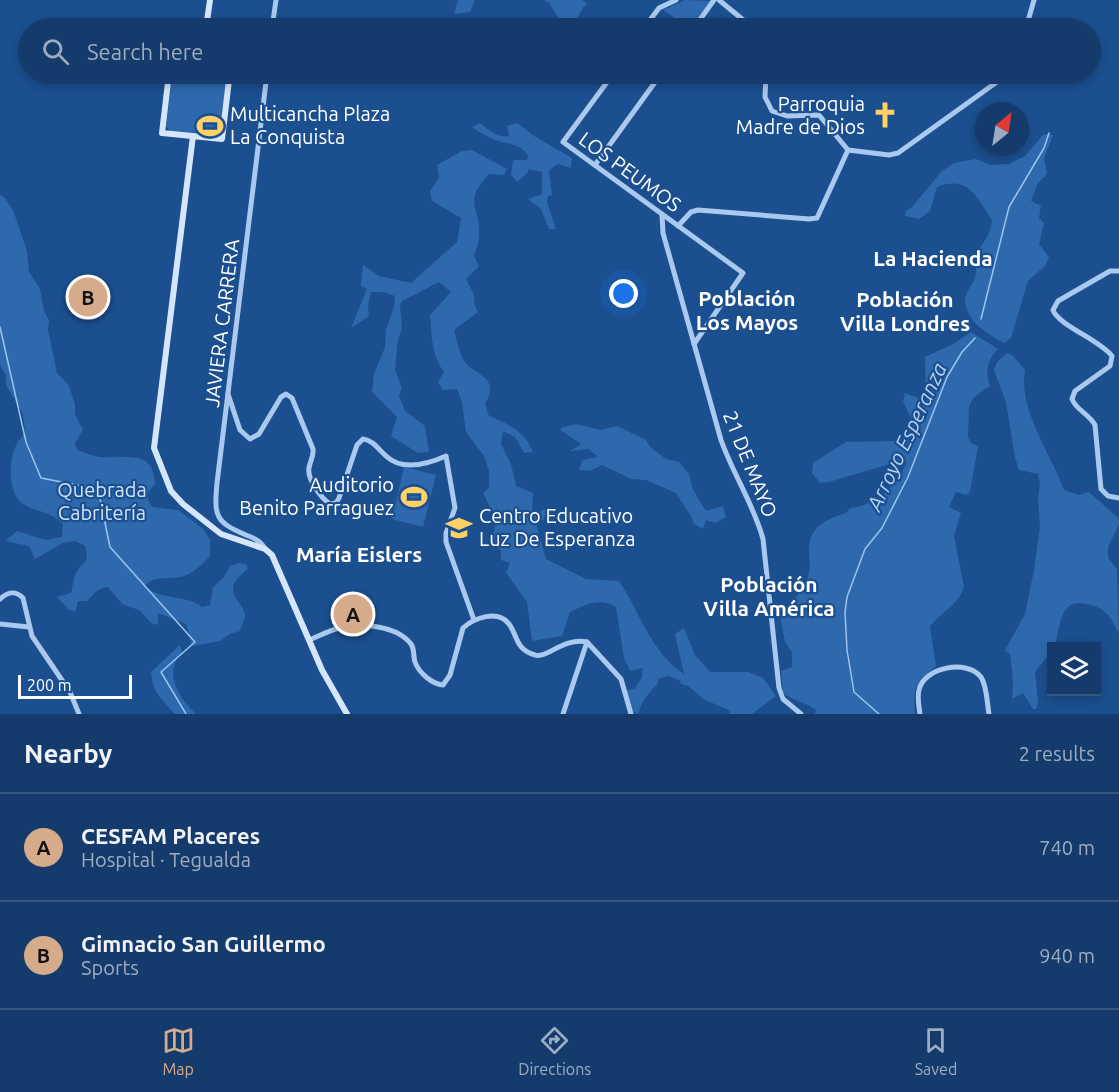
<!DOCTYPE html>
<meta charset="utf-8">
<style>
body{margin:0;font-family:Ubuntu,sans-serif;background:#214673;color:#f1f3f6}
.controls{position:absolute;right:18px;bottom:18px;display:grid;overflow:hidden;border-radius:0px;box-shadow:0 3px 9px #0003}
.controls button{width:54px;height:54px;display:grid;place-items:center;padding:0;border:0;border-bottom:2px solid #33557e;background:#143b6b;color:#f1f3f6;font:30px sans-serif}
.compass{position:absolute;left:975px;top:102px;width:54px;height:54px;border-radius:50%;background:#143b6b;box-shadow:0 3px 9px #0003;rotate:30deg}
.scale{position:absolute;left:18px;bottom:15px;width:114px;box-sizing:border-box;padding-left:6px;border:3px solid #fff;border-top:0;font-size:16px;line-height:21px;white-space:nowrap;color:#fff;-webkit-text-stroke:4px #1b4f8f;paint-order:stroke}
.you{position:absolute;left:624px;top:294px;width:21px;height:21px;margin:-15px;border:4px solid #fff;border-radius:50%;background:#1a73e8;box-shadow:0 0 0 9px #1a73e833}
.badge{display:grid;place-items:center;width:39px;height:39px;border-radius:50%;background:#d6ab8b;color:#111;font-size:20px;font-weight:700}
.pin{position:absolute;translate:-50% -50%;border:3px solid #fff;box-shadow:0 2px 6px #0006}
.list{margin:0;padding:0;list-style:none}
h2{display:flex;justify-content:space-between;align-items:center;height:78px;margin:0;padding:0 24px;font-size:26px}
h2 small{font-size:20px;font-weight:400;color:#9dadc1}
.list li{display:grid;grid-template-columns:39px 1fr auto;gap:18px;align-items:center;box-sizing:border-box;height:108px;padding:0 24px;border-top:2px solid #33557e}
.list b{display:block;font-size:22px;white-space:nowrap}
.list p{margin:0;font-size:20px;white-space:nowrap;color:#9dadc1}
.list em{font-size:20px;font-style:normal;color:#9dadc1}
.icon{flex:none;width:33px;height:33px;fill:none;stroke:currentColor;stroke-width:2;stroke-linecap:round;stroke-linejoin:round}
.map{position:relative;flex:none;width:1119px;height:714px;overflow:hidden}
.search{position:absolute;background:#143b6b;box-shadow:0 3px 9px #0003;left:18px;right:18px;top:18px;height:66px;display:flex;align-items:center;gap:15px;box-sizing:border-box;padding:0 21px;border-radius:33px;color:#9dadc1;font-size:22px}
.sheet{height:294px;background:#143b6b}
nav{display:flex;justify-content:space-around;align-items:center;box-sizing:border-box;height:84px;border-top:2px solid #33557e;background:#143b6b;font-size:16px;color:#9dadc1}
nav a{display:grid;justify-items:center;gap:3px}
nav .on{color:#d6ab8b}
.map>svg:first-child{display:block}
.green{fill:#2e69ad}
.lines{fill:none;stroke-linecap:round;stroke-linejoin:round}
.stream{stroke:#9cc4f0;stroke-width:1.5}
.tertiary{stroke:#a9c9ee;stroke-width:5}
.secondary{stroke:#d6e6fa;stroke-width:6}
.labels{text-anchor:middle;stroke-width:4.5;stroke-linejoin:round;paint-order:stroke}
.poi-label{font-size:20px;fill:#fff;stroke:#1b4f8f;text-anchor:end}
.street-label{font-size:20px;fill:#fff;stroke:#1b4f8f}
.park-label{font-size:20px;fill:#cfe3fa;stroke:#1b4f8f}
.neighbourhood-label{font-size:21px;font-weight:bold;fill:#fff;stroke:#1b4f8f}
.water-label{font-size:21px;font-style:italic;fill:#b5d3f5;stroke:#1b4f8f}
</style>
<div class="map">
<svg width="1119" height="714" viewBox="0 0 1119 714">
<rect width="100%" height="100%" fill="#1b4f8f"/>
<g class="green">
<path d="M458,0H475L470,12L454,14Z"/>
<path d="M544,0H582L587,4C581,9 581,13 577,18C574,23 571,23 569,28H565L549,3Z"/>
<path d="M685,0L712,1L689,28L663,10Z"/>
<path d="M176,76L222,81L226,85L220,132L217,135L171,132L166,126L172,80Z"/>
<path d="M480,123C489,130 497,138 509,136L507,126L517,123L534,136L572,158L571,168L558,164L549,170L552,195L548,196L547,202L556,229H549L541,209L528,199L542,194V172L529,169L527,173L517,182L511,175L513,160H527L528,155C519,143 511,145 498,141C489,138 479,132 472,127Z"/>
<path d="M1044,134L1053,135L1044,158L1047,174L1038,183L1031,201L1041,206L1039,218L1044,223L1039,244L1049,257L1045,266L1028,281L1011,338L1004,343C988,334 965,321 965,299C966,292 972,285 975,278C977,270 975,262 977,254C983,240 990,238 992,220C976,197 969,175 937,187L930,211L919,219L905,216L906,211L912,207L941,172L954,163L976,159L991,165L1009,164L1025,156Z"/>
<path d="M472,150L507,169L504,175L489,174C461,204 482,207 479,237C479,243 476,250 474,256L479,266L466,279L474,295V303L478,312L454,330C457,340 459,354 465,362C476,376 501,377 485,404L489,416C507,423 526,432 533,452L524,453L515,437L503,431L501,444L511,464L516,486L533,493L532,509L537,513L547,508L544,519L536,524L546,559L586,579L619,581C640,612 651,653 684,674L675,634L684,628L695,655L710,672H748L763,678L776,696L752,714H730L729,710L705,700L688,686L681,684L680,681L669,676L658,679V684C652,688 638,706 639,714C627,712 628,700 627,690L635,689L642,677L643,668L630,671L624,658L616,607C600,597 585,605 570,612L562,636L532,641L527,602L506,573L510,563L501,560V551L492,543L496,520L483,493L489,487V471L484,456L466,432L462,402L457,389L443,390L438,382L444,372C431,355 432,335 430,315L451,292L439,282L402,301L400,306L402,329L398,339L395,370L402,388L399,396L405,411L425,426L429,452L418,453L391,436L397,417L372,392L374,374L385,347L386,330L394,307L395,296L383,292H371L368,306L369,316L351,328L367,289L361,286L363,265L379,276L411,283L457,242L461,218L432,201L430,191L439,178L437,165L462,151Z"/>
<path d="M0,195L4,197L13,210L27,251L29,272L40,289L44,311L49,320L48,330L56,368L57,373L68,384L75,404V414L83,430L75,443L77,450C84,452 92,456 100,457C125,459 154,448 155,484C147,493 145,497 152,507L178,510L203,529L210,540V556C203,563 196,571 187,575C173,581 154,574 145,586C161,601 185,594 202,607L210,605L213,587L224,577L230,566L239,563L246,564L248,568C244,573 238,577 235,582C227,597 246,604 245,617C244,622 241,626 240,631L230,634L220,641L192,646L186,624L158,613V625L151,623L139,610L122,604L108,587C97,588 94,594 87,601H78L76,611L69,610L57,597L71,593C73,587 73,578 76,573C83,560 90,565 85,546L75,541L63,543L35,559L29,546L5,541L17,531L46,540L62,537L63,524C48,510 41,514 25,505C8,496 8,464 15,448C17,442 22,437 25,432L23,414L6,385V375L0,365Z"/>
<path d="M971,332L998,349C987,361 985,370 990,386L974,397L969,406L968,437L971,443L978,446L970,492L966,495L956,492L949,507L961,513L954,536L964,587C958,606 940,612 930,627L936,666C916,685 912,686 915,714H815L816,710C805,702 794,701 783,693L781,671L792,667V652L785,642L780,615C790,603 804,592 808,577C811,568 809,557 809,549C809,527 828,518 846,513L850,508C878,505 895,486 907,462L893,463L829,482L820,483L812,473L813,463L846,442L897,441L909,435L911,418L903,401L905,393L926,401L925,357L953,344Z"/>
<path d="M1007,353L1012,355L1025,370C1018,409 1051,454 1064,490L1079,495L1089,492L1119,519V525L1108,547V558L1117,569L1119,633C1109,615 1106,608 1086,604C1079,603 1073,602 1068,607C1059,615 1058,635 1055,646H1052L1051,652L1035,672L1038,703L1036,709H1033L1023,693L1012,699C1014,683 1012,669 1010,654L1005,650L1025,614L1034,570L1040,526L1038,499L1040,484L1038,474L1019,470L1015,458L1006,402L994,370L997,362Z"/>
<path d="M576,424L601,430L617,426L646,440L650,447L666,459L679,462L689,474L693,490L706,511L723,506L726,517L715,523L706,520L703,529L694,524L691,516L676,493L646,480L631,479L602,465L590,471L579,470L582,460L598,457L589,449L570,451L581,444L560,430L563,427Z"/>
<path d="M404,467L436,475L423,527L392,519Z"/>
<path d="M180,645L182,652C162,673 180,699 196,714H175C161,698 153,694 151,672Z"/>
</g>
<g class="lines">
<g class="stream">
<path d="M981,319L1009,207L1044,148L1049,133"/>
<path d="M0,327L26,442L41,478L98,489L110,547L195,642L161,672L186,714"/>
<path d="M879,714L854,692L847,650L845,612L847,597L865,549L882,528L908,477L947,377L962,352L975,338"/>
</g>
<g class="tertiary">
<path d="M719,0L753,28"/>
<path d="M272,28L276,0"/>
<path d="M644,28L659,8L676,0"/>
<path d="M694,28L714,0"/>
<path d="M1026,28L1034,0"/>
<path d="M613,74L563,142L743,273L694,344"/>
<path d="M766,74L765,97L772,111L787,116L819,115L848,150L889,155L898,153L1008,74"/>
<path d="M595,165L661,74"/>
<path d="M662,215L663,233L721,440C733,474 754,505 763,539L779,688L783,699L801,714"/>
<path d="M678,226L691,212L698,210L809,219L817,218L848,150"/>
<path d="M1119,271H1110L1058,301L1053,310C1058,325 1100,340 1112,356L1110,366L1075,391L1072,399C1076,410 1089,414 1095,425L1101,489L1108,496L1119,498"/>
<path d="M228,394L240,430L250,439L259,434L281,397L286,394L292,398L313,449C314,456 310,461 309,468C307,479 321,498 330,504L336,503L339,498L357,445L363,439C373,440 379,450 386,456C403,472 428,464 446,456L455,508L446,533V542L474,620"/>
<path d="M265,549C261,541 254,538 246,535C215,522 214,516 217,483L267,74"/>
<path d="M0,599C8,592 15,590 23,598L32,636L70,692L79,714"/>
<path d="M0,624L29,627"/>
<path d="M309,640C319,636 330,630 340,628C362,623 396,625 411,644C415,650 413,657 415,662C419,673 432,684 443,685L450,675L463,628C474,618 498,609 509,624C518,636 515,649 535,655C547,659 563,637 587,642L621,679L631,714"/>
<path d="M563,714L587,642"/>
<path d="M920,714C919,707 917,698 919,690C924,667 967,659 981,677C987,686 987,703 989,714"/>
</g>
<g class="secondary">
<path d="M206,28L210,0"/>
<path d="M169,74L162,133L222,139L229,80L187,74"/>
<path d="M193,136L154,448L171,491L183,504L221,534L265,549L272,555L322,670L347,714"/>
</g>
</g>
<defs>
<g id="church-bare" transform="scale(2.07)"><path d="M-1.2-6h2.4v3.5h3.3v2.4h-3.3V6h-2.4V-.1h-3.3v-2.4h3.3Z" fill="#ffd166" stroke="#1b4f8f" stroke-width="2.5" paint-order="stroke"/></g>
<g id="stadium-bare" transform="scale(2.07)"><path d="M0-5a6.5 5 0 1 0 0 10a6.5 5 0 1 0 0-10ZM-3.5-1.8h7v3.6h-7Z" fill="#ffd166" stroke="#1b4f8f" stroke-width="2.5" paint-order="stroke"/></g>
<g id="university-bare" transform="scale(2.07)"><path d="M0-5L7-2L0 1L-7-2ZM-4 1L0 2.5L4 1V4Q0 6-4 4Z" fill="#ffd166" stroke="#1b4f8f" stroke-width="2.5" paint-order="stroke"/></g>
</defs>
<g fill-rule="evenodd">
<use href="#church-bare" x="885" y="115"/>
<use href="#stadium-bare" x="210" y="126"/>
<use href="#stadium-bare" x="414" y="497"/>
<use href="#university-bare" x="459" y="528"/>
</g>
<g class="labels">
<g class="poi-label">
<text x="865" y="111">Parroquia<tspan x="865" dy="23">Madre de Dios</tspan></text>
<text x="230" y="121" text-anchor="start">Multicancha Plaza<tspan x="230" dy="23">La Conquista</tspan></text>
<text x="394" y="492">Auditorio<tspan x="394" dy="23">Benito Parraguez</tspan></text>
<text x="479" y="523" text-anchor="start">Centro Educativo<tspan x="479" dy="23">Luz De Esperanza</tspan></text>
</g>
<g class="street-label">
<text transform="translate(630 172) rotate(36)" y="7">LOS PEUMOS</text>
<text transform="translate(222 323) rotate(-83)" y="7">JAVIERA CARRERA</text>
<text transform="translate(750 464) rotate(68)" y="7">21 DE MAYO</text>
</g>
<g class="park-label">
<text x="102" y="497">Quebrada<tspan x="102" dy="23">Cabritería</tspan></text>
</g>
<g class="neighbourhood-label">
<text x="933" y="266">La Hacienda</text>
<text x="747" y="306">Población<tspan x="747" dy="24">Los Mayos</tspan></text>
<text x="905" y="307">Población<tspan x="905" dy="24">Villa Londres</tspan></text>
<text x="359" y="562">María Eislers</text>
<text x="769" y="592">Población<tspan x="769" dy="24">Villa América</tspan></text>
</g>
<g class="water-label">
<text transform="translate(907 437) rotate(-65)" y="7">Arroyo Esperanza</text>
</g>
</g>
</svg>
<div class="controls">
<button><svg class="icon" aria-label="layers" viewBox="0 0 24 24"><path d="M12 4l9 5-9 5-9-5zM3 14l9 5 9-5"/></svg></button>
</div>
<svg class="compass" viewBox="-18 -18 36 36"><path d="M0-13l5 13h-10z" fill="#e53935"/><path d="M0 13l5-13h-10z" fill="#9dadc1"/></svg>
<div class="scale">200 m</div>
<div class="you"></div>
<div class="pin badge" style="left:353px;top:614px">A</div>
<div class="pin badge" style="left:88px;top:297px">B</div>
<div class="search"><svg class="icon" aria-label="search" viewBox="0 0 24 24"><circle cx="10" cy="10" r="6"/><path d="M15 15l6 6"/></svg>Search here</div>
</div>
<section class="sheet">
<h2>Nearby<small>2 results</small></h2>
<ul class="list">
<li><span class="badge">A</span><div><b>CESFAM Placeres</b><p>Hospital · Tegualda</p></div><em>740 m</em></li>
<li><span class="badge">B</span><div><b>Gimnacio San Guillermo</b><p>Sports</p></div><em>940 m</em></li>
</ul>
</section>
<nav>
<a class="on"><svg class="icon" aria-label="map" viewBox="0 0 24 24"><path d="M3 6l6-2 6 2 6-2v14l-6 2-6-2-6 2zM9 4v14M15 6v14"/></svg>Map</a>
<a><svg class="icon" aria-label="directions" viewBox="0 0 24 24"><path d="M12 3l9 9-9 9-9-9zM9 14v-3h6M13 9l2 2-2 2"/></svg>Directions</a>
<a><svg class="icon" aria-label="saved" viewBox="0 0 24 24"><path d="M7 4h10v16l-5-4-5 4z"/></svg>Saved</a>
</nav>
